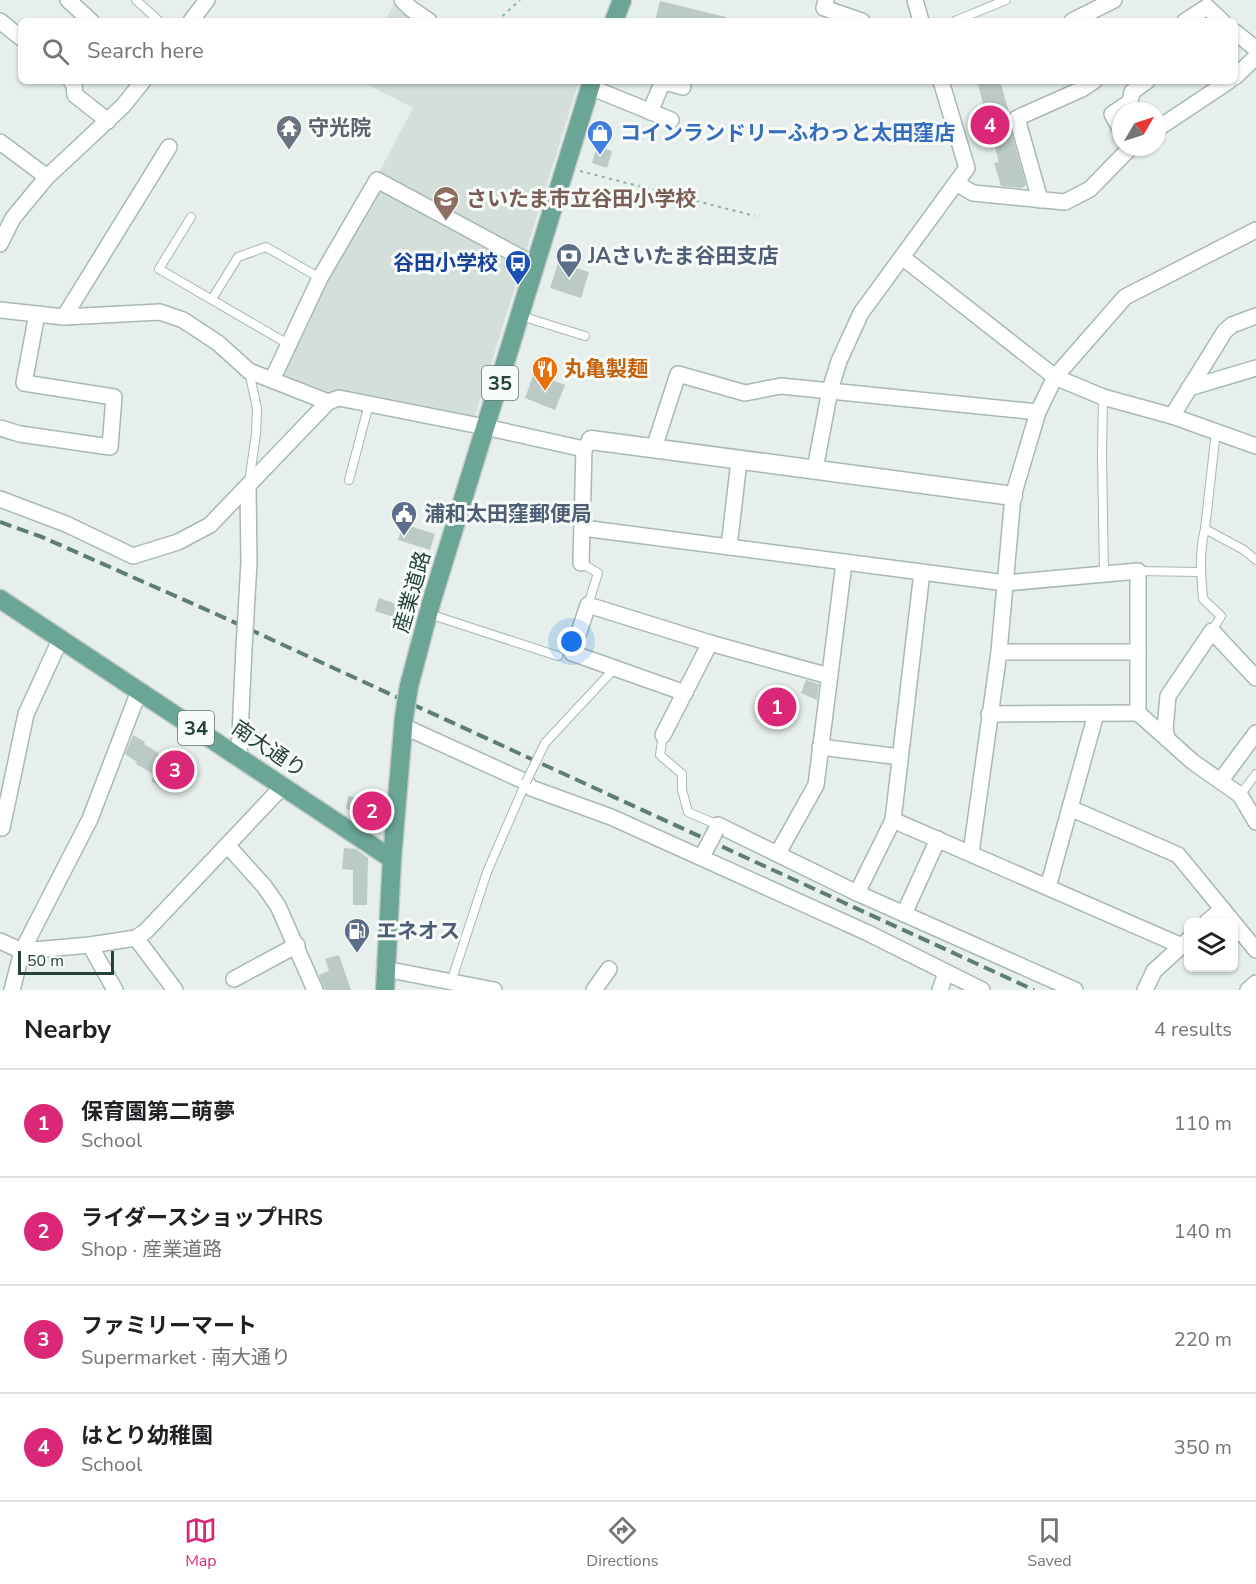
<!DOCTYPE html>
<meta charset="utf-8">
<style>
body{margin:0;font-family:"Nunito Sans","Noto Sans JP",sans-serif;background:#f2f2f2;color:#202124}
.controls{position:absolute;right:18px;bottom:18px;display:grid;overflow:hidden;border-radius:9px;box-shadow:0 2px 4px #0004}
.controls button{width:54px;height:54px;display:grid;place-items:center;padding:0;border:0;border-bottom:2px solid #e0e0e0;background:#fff;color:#202124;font:30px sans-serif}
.compass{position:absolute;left:1112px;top:102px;width:54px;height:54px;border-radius:50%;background:#fff;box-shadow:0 2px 4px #0004;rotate:51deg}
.scale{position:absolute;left:18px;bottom:15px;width:96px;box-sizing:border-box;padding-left:6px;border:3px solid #24423a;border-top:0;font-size:16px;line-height:21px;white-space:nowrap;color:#24423a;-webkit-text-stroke:4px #f7fbf9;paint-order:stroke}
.you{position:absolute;left:572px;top:642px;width:21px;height:21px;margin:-15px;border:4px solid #fff;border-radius:50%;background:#1a73e8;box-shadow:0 0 0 9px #1a73e833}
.badge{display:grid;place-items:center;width:39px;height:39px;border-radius:50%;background:#db2777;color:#fff;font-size:20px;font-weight:700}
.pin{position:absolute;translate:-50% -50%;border:3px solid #fff;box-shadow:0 2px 6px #0006}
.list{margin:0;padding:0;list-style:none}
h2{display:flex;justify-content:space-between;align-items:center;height:78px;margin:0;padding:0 24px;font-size:26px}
h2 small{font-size:20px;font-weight:400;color:#757577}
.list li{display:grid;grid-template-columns:39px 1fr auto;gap:18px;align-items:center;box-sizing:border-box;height:108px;padding:0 24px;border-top:2px solid #e0e0e0}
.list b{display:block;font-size:22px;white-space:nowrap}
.list p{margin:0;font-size:20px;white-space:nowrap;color:#757577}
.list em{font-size:20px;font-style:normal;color:#757577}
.icon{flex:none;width:33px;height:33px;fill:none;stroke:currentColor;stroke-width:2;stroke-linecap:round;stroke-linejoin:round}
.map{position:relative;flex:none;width:1256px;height:990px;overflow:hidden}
.search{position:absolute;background:#fff;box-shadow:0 2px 4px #0004;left:18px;right:18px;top:18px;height:66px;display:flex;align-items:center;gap:15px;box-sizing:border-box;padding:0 21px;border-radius:9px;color:#757577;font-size:22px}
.sheet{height:510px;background:#fff}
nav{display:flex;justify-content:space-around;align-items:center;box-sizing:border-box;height:84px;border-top:2px solid #e0e0e0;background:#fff;font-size:16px;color:#757577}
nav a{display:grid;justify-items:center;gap:3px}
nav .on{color:#db2777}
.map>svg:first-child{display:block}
.built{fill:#d4dfda}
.building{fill:#bbcac4}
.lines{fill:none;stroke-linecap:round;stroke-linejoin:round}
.service-casing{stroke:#a8b8b2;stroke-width:10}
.minor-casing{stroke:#a8b8b2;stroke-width:18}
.tertiary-casing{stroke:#a8b8b2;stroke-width:21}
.primary-casing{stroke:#c2cac8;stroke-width:21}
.path{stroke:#86b3a5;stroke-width:2;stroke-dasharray:3 4.5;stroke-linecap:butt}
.service{stroke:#fff;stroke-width:8}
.minor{stroke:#fff;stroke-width:15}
.tertiary{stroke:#fff;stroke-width:18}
.primary{stroke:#6aa596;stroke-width:18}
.rail{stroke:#5f7d75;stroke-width:4;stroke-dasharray:12 6;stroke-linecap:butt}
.service-bridge-casing{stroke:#a8b8b2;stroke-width:10;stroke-linecap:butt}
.minor-bridge-casing{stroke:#a8b8b2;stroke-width:18;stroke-linecap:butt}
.primary-bridge-casing{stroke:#c2cac8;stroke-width:21;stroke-linecap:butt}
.service-bridge{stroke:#fff;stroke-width:8}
.minor-bridge{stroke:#fff;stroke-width:15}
.primary-bridge{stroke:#6aa596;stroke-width:18}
.labels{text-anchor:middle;stroke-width:6;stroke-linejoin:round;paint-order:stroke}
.shield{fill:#f7fbf9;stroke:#637a73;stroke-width:1.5}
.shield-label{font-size:20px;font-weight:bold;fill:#24423a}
.worship-label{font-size:21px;font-weight:bold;fill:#5b616d;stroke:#f7fbf9;text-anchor:start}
.shop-label{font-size:21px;font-weight:bold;fill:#366cbe;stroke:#f7fbf9;text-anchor:start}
.education-label{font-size:21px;font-weight:bold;fill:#785e54;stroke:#f7fbf9;text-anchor:start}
.service-label{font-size:21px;font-weight:bold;fill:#4e5e75;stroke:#f7fbf9;text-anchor:start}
.transit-label{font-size:21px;font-weight:bold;fill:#164399;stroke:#f7fbf9;text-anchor:end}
.food-label{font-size:21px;font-weight:bold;fill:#c56008;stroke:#f7fbf9;text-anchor:start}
.street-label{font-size:21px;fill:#24423a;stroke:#f7fbf9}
</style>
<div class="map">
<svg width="1256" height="990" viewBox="0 0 1256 990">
<rect width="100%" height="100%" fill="#e6efeb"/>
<g class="built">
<path d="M395,2L420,21H385Z"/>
<path d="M361,81H579L473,422L328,396L286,380L280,374L377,176L413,108Z"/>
</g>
<g class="building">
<path d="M660,1L726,17V21H655Z"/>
<path d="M977,81H1000L1009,112L1008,121L1026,185L1022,188L1001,186L994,163L999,162Z"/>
<path d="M597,146L612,151L607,168L592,163Z"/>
<path d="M558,263L589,272L581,298L550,288Z"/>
<path d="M534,373L565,385L555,410L525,398Z"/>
<path d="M403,524L435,534L430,550L398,540Z"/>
<path d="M379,598L411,609L407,621L375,611Z"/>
<path d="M806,680L819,684L817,700L801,693Z"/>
<path d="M772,687L797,700L787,720L762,708Z"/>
<path d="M133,735L145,742L144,744L166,758L168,755L195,772L184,789L174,782L167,792L151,781L155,775L136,764L137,762L125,754Z"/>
<path d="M348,796L364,798L378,804L376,818L354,814L346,808Z"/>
<path d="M344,848L356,849L368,858L367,905H353V870L342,869Z"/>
<path d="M339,955L351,990H325L319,975L329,971L325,959Z"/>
</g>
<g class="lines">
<g class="service-casing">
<g id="service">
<path d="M136,0L159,21"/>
<path d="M955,21L1006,0"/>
<path d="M191,217L159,269L288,344"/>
<path d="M212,299L238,257L266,247L320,278"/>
<path d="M521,316L585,336"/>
<path d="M1103,397L1102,455L1104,574"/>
<path d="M349,480L369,404"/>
<path d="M249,482L256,434L257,408L249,372"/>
<path d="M1205,529L1244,550L1256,560"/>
<path d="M581,563L598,573L588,605"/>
<path d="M1138,571L1200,572"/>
<path d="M429,614L558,656"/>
<path d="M1212,631L1221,616L1203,599C1201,575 1199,552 1205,529L1216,431"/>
<path d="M663,735L660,755L682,774V790L688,812L718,825"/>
<path d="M545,743L615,668"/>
<path d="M1240,795L1256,774"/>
<path d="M451,982L487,872L526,782"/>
</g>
</g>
<g class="minor-casing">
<g id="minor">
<path d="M68,0L91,21"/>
<path d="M402,0L410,8L429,21"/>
<path d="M826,0L824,8L862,21"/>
<path d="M915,0L921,21"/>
<path d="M0,21L21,38"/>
<path d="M191,21L207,0"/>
<path d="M1072,21L1114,0"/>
<path d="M1185,21L1207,7L1222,21"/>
<path d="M1235,32L1256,49"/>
<path d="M1235,77L1256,57"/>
<path d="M71,81L74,84L75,95L108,121"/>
<path d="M661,81L683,87"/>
<path d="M941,81L967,168L956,183L973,193L1065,202L1090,189L1131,147"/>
<path d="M590,87L671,120"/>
<path d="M650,112L663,81"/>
<path d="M1157,129L1229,81"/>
<path d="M1121,130L1112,114L1130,102L1132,92L1147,81"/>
<path d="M0,142L47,177"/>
<path d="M1040,200L1017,118L1082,89L1094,81"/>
<path d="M0,244L13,218L47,177L123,106L143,81"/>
<path d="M902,257L1055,377L1103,397L1172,416L1256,446"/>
<path d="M0,310L64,317L160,312L183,320L218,343L249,371L328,402"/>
<path d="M64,317L169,147"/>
<path d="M272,380L320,278L377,180L535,265"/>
<path d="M1189,388L1256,368"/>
<path d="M1172,416L1225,331L1232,325L1256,316"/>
<path d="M0,428L20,434L110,447L114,397L24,383L37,314"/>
<path d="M654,448L678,374L745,393L781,386L1038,412"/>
<path d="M815,469L830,390L839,361L861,313L956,183"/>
<path d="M0,499L66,524L133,556L178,542L210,525L328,402L339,398L485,427L584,449L591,440"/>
<path d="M583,528L1006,583L1138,571V713L1193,762L1240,795L1256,822"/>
<path d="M729,547L739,461"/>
<path d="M581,563L584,449"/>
<path d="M922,572L893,820L1182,946"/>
<path d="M246,614L249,562L248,486"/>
<path d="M999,652H1138"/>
<path d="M685,693L572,653L588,605L710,643L829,676"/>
<path d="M989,714L1138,713"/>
<path d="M403,726L526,782L531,788L611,817L868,933L982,990"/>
<path d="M663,735L710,643"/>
<path d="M1167,738L1165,729L1168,696L1212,631L1256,678"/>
<path d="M820,747L900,757"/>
<path d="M239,756L244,647"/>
<path d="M1221,780L1256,733"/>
<path d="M1070,808L1178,855L1256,950"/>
<path d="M2,828L26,714L60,640"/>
<path d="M716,830L718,825L857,893L1075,990"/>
<path d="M228,846L264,886L278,906L315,990"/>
<path d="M778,853L816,785L844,563"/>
<path d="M971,853L999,652L1013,496L1038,412L1055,377L1125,297L1256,230"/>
<path d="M1048,887L1096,714"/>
<path d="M857,893L893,820"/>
<path d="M904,914L938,839"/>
<path d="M1207,922L1222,909"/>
<path d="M136,938L175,990"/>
<path d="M0,941L22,951L90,945L136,938L146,931L283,786"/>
<path d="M90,945L115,990"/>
<path d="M385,969L494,990"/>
<path d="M234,979L297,945"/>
<path d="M12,990L22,951L90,819L139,691"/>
<path d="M594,990L609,969"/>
<path d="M940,990L946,973"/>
<path d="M1145,990L1154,971L1188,940"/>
<path d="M1248,990L1256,983"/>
</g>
</g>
<g class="tertiary-casing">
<path id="tertiary" d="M591,440L1013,496"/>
</g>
<g class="primary-casing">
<g id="primary">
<path d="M614,21L622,0"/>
<path d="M0,599L392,859"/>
<path d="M409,686L431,603L592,81"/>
<path d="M385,990L392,859L404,717"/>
</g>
</g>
<g class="path">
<path d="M497,21L520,0"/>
<path d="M580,171L755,216"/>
</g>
<use href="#service" class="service"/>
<use href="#minor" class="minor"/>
<use href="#tertiary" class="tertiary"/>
<use href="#primary" class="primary"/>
<path class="rail" d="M0,522L42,537L216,614L1034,990"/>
<g class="service-bridge-casing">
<path id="service-bridge" d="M526,782L545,743"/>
</g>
<g class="minor-bridge-casing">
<g id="minor-bridge">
<path d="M244,647L246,614"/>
<path d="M705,851L716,830"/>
</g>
</g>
<g class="primary-bridge-casing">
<path id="primary-bridge" d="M404,717L409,686"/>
</g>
<use href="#service-bridge" class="service-bridge"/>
<use href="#minor-bridge" class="minor-bridge"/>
<use href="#primary-bridge" class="primary-bridge"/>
</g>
<defs>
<g id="temple-pin" transform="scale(1.35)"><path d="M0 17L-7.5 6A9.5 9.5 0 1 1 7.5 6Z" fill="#6b7280" stroke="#f7fbf9"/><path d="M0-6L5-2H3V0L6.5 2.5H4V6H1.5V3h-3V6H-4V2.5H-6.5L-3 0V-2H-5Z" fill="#fff"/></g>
<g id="shop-pin" transform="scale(1.35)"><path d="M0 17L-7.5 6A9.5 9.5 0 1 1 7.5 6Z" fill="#3f7fe0" stroke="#f7fbf9"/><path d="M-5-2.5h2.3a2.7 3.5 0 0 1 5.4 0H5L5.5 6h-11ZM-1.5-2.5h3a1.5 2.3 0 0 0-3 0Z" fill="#fff"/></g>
<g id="school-pin" transform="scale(1.35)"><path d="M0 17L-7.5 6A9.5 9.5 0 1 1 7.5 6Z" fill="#8d6e63" stroke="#f7fbf9"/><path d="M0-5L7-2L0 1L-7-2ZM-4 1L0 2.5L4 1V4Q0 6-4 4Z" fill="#fff"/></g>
<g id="bank-pin" transform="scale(1.35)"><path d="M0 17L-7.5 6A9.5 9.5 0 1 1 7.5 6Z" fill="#5c6f8a" stroke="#f7fbf9"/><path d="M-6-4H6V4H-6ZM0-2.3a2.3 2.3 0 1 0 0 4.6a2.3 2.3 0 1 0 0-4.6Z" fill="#fff"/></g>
<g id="bus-pin" transform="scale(1.35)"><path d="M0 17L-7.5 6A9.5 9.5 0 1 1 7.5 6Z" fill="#1a4fb4" stroke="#f7fbf9"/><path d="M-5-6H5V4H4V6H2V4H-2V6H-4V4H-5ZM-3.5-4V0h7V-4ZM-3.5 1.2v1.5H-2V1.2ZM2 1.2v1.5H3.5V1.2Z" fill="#fff"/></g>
<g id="restaurant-pin" transform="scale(1.35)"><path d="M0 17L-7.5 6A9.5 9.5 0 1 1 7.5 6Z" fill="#e8710a" stroke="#f7fbf9"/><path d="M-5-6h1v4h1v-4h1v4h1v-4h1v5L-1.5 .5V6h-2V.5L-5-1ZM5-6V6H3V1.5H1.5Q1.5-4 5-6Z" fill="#fff"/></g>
<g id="civic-pin" transform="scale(1.35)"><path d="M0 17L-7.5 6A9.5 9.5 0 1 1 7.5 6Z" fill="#5c6f8a" stroke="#f7fbf9"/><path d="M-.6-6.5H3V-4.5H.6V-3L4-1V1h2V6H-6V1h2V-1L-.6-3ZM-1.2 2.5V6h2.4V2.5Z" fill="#fff"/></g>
<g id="fuel-pin" transform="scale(1.35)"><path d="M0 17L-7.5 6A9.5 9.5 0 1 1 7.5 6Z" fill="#5c6f8a" stroke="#f7fbf9"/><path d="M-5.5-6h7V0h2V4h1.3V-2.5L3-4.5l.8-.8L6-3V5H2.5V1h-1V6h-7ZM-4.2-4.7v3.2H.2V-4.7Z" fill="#fff"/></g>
</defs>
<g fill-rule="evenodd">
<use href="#temple-pin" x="289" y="128"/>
<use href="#shop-pin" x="600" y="133"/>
<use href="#school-pin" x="446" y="199"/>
<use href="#bank-pin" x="569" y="256"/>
<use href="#bus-pin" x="518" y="263"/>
<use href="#restaurant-pin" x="545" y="369"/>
<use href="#civic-pin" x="404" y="514"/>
<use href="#fuel-pin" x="357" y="931"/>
</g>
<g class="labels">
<g class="shield">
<rect x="482" y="366" width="36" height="34" rx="4.5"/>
<rect x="178" y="711" width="36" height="34" rx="4.5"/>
</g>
<g class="shield-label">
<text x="500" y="390">35</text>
<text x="196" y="735">34</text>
</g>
<g class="worship-label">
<text x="308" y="135">守光院</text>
</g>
<g class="shop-label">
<text x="620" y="140">コインランドリーふわっと太田窪店</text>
</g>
<g class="education-label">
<text x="466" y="206">さいたま市立谷田小学校</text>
</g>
<g class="service-label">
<text x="588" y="263">JAさいたま谷田支店</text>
<text x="424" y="521">浦和太田窪郵便局</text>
<text x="376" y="938">エネオス</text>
</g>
<g class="transit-label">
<text x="498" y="270">谷田小学校</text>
</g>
<g class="food-label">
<text x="564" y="376">丸亀製麺</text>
</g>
<g class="street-label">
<text transform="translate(412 592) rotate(-74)" y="7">産業道路</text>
<text transform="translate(269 749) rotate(34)" y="7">南大通り</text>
</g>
</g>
</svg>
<div class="controls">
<button><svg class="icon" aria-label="layers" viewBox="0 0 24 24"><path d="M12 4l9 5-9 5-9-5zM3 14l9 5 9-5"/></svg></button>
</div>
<svg class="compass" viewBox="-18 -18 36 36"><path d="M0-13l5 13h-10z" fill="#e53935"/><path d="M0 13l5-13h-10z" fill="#757577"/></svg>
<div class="scale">50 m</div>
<div class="you"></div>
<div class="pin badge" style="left:777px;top:707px">1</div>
<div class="pin badge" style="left:372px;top:811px">2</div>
<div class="pin badge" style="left:175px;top:770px">3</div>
<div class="pin badge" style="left:990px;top:125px">4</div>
<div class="search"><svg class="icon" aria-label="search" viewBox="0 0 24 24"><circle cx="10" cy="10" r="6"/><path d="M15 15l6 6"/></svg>Search here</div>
</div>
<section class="sheet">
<h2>Nearby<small>4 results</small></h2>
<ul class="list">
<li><span class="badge">1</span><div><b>保育園第二萌夢</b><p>School</p></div><em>110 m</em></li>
<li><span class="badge">2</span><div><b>ライダースショップHRS</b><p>Shop · 産業道路</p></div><em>140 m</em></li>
<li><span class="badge">3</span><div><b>ファミリーマート</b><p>Supermarket · 南大通り</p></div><em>220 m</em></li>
<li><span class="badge">4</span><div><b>はとり幼稚園</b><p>School</p></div><em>350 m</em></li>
</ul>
</section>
<nav>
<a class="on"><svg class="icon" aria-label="map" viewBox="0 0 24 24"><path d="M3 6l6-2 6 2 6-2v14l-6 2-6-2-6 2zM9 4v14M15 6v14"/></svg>Map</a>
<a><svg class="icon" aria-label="directions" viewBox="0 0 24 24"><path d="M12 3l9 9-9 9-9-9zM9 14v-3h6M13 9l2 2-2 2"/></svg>Directions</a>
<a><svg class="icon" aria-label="saved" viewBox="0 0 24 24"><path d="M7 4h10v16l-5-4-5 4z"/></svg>Saved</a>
</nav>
